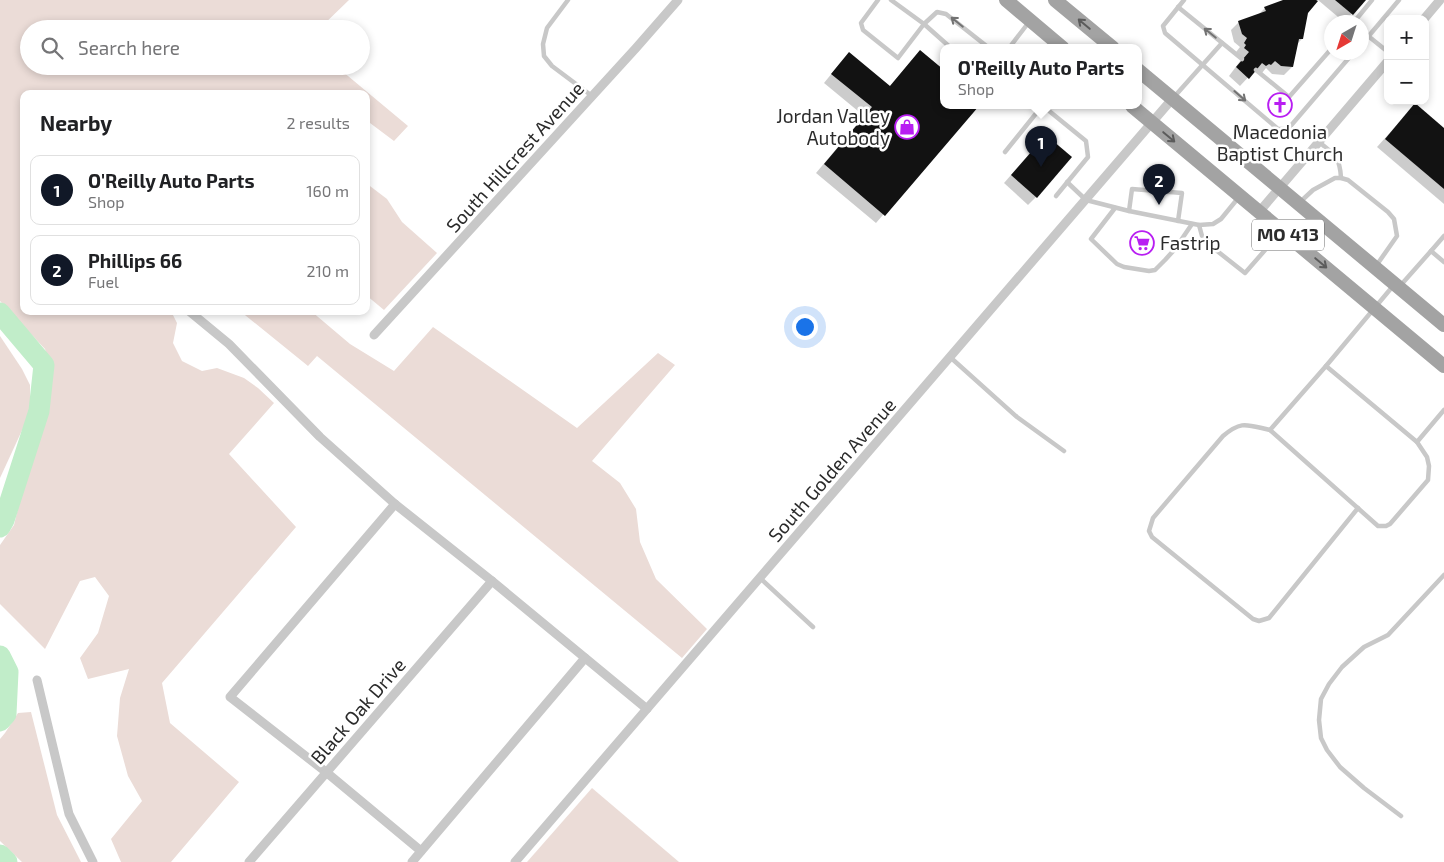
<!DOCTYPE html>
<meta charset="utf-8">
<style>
body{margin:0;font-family:"Exo 2",sans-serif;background:#f6f6f6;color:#202124}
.controls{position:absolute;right:15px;top:15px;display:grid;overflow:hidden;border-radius:10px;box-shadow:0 2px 8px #0003}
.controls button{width:45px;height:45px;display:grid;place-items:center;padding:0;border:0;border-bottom:1px solid #e0e0e0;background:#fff;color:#202124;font:25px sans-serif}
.compass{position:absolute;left:1324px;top:15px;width:45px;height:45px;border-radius:50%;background:#fff;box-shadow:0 2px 8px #0003;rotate:219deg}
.you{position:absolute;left:804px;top:326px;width:18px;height:18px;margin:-12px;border:4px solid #fff;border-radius:50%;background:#1a73e8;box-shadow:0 0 0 8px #1a73e833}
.badge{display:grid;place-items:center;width:32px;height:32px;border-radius:50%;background:#111827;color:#fff;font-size:16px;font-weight:700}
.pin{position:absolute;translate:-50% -41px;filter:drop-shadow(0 1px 2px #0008)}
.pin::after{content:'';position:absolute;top:26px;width:18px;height:15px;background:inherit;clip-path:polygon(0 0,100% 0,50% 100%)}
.popup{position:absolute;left:940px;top:44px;width:202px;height:65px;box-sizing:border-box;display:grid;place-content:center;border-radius:10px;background:#fff;filter:drop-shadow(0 1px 4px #0005);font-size:16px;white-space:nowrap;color:#757577}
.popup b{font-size:19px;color:#202124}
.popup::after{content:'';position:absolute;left:50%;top:100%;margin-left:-10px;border:10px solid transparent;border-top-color:#fff}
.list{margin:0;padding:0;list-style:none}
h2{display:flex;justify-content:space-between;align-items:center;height:65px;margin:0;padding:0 20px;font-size:21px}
h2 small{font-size:16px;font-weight:400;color:#757577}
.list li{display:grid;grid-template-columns:32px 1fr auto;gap:15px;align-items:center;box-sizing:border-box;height:70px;margin:0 10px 10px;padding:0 10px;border:1px solid #e0e0e0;border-radius:10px}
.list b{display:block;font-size:19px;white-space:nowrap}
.list p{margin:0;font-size:16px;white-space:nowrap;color:#757577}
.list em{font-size:16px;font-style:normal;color:#757577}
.icon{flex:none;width:28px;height:28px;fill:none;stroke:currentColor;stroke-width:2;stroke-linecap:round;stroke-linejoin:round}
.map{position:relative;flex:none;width:1444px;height:862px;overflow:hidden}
.search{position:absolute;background:#fff;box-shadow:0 2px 8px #0003;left:20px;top:20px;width:350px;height:55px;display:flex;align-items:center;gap:12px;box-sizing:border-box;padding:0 18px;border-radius:28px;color:#757577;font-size:19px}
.panel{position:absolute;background:#fff;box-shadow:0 2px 8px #0003;left:20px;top:90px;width:350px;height:225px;border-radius:10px}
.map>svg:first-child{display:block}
.green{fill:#ebdcd7}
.shadow{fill:#0003}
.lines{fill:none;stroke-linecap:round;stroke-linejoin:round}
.river{stroke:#c1edc9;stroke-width:21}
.building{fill:#121212}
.service{stroke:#c8c8c8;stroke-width:4.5}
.minor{stroke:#c8c8c8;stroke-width:9}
.primary{stroke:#a3a3a3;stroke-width:14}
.oneway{stroke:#727272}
.oneway2{stroke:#5b5b5b}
.labels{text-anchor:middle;stroke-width:5;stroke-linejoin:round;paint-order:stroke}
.shield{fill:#fff;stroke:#6b6b6b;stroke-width:1}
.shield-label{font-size:18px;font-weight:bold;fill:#2b2b2b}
.poi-label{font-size:19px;fill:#2b2b2b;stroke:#fff;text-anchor:end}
.street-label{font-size:19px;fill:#2b2b2b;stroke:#fff}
</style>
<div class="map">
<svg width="1444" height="862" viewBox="0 0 1444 862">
<rect width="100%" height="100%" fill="#fff"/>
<g class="green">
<path d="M0,0H349L319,29H29V66H336L408,126L394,141L366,120V94H24V311H171L177,323L173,343L182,361L202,371L217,368L244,378L258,388L274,403L229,454L296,527L162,683L170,723L239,782L171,862H121L111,839L142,801L128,776L117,736L120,698L129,669L88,679L80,658L98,633L109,596L95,577L80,581L45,649L0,604V545L14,525L26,475L49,408L52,373L45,349L0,301Z"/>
<path d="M366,183L387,199L402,222L437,253L384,310L366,295Z"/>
<path d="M240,311H311L350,344L394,371L433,327L577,428L658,353L675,365L592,461L620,483L636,509L640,542L656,579L707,629L682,658L317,356L308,366Z"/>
<path d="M0,336L22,369L30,385V413L0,478Z"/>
<path d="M31,712L57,815L81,862H22L0,841V739L5,733L18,713Z"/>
<path d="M592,788L679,862H527Z"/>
</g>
<g class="shadow">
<path d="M1287,0H1317L1306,13L1302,39L1296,45L1292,67L1284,75L1272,74L1266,68L1262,73L1254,71L1240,86L1229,76L1241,60L1236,52L1240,47L1234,42L1231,30L1239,22L1258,15L1265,8Z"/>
<path d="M1318,0H1364L1344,22Z"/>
<path d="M912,60L944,106H977L876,223L816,173L864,116L824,83L841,62L889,87Z"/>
<path d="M1415,105L1444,130V204L1377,147Z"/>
<path d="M1038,144L1036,197L1028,205L1004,183Z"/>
</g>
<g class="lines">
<g class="river">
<path d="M0,313L44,365L39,411L4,520L0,527"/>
<path d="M0,656L8,672L6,714L0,721"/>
<path d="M0,855L7,862"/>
</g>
</g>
<g class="building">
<path d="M1283,0H1316L1318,1L1308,13L1303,39H1299L1293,67L1281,66L1275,61L1271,65L1269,64L1266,66L1262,63L1249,79L1236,67L1249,52L1244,48L1246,45L1244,43L1247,38L1242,34L1238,21L1266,11L1264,7Z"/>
<path d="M1335,0H1366L1353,15Z"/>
<path d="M920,50L944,70V106H979L885,216L824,164L872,107L831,74L849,52L890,86Z"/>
<path d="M1415,103L1444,128V189L1385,139Z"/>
<path d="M1046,135L1072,157L1037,198L1011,175Z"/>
</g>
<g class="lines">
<g class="service">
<path d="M568,0L547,28L543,44L544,56L552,66L592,96"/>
<path d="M878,0L861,23L863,30L898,58L924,24L937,12L946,14L989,48"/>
<path d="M891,0L924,24L951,48"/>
<path d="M1184,0L1163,26L1165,33L1278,129H1288L1354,52"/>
<path d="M1178,7L1242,59"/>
<path d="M1354,22L1372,0"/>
<path d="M1362,31L1388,52"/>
<path d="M1362,44L1399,0"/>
<path d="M1009,48L1029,22"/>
<path d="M1256,70L1289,97L1332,48"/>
<path d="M1174,97L1222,43"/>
<path d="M1043,106L1086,141L1088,157L1056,196"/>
<path d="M1319,142C1334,154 1340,157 1341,178"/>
<path d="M1005,152L1042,106"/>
<path d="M1067,182L1086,200L1129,211L1199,225L1213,224L1221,219L1239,197"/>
<path d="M1299,203L1313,190L1335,178H1341L1348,180L1388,212L1394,219L1397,236L1376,266"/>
<path d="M1115,208L1091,239L1117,264L1124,267L1149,271L1155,270L1165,260L1175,249L1192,224"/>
<path d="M1129,211L1132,189L1182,193L1178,221"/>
<path d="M1199,225L1202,236L1207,243L1245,273L1280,233"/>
<path d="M1431,251L1444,236"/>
<path d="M1393,286L1326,366L1417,442L1444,410"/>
<path d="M1400,286L1431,251L1444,262"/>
<path d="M950,357L1017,417L1064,451"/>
<path d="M1326,366L1270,430L1378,526H1386L1390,524L1428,480L1429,466L1427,457L1417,442"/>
<path d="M1270,430C1247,425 1242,420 1223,436L1153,518L1149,531L1152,537L1253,619L1259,621L1269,618L1358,508"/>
<path d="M760,578L813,627"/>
<path d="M1401,816L1364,788L1340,767L1327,750L1321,738L1319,720L1321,699L1329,684L1342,667L1364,647L1388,635L1444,575"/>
</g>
<g class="minor">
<path d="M1424,19L1440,0"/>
<path d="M1259,212L1388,61"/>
<path d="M189,311L229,344L320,437L395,504L492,581L647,709"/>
<path d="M374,335L636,48L678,0"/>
<path d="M395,504L230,697L326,772L421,851"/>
<path d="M37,680L69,814L93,862"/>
<path d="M249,862L492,581"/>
<path d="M412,862L585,658"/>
<path d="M515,862L1173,98"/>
</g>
<g class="primary">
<path d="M1006,0L1063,48"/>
<path d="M1055,0L1113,48"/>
<path d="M1138,70L1444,325"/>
<path d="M1132,106L1444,366"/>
</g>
</g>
<defs><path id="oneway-shaft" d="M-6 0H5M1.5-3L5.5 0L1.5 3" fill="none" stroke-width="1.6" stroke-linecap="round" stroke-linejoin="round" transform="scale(1.25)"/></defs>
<g class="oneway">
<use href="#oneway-shaft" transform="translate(957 22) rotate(-141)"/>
<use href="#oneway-shaft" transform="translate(1210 33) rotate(-141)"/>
<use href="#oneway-shaft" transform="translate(1240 96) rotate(41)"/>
</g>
<g class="oneway2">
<use href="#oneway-shaft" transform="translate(1084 24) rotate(-140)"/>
<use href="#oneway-shaft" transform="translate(1169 137) rotate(40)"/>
<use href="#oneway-shaft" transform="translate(1321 263) rotate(40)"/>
</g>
<defs>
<g id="church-ring" transform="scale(1.25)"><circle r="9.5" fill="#fff" stroke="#b81ef2" stroke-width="1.5"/><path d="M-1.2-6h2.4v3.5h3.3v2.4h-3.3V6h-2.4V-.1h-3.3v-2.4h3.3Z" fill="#b81ef2"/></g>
<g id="shop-ring" transform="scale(1.25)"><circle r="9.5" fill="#fff" stroke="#b81ef2" stroke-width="1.5"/><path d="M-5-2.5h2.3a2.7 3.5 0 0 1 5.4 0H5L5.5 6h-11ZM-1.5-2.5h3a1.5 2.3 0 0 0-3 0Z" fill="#b81ef2"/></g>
<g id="supermarket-ring" transform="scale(1.25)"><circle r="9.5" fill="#fff" stroke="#b81ef2" stroke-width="1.5"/><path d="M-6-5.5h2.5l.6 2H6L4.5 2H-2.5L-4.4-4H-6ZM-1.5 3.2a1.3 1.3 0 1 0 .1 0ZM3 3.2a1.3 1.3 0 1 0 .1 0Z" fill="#b81ef2"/></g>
</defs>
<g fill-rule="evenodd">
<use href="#church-ring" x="1280" y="105"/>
<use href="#shop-ring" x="907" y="127"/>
<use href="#supermarket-ring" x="1142" y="243"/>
</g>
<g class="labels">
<rect class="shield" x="1252" y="219.5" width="72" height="31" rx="4"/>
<g class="shield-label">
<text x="1288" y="241">MO 413</text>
</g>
<g class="poi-label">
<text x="890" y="123">Jordan Valley<tspan x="890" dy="22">Autobody</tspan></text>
<text x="1280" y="139" text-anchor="middle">Macedonia<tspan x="1280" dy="22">Baptist Church</tspan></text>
<text x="1160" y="250" text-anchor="start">Fastrip</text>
</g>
<g class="street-label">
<text transform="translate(515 157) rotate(-48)" y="7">South Hillcrest Avenue</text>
<text transform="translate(832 470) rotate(-49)" y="7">South Golden Avenue</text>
<text transform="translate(358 711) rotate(-49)" y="7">Black Oak Drive</text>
</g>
</g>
</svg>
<div class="controls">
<button>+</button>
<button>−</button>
</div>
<svg class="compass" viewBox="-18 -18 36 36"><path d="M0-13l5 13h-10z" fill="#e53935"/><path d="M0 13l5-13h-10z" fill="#757577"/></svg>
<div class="you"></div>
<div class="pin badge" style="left:1041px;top:167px">1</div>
<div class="popup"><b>O'Reilly Auto Parts</b>Shop</div>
<div class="pin badge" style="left:1159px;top:205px">2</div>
<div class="search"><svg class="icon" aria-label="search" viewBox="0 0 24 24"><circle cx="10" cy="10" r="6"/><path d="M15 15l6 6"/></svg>Search here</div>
<section class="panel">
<h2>Nearby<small>2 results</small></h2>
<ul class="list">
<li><span class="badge">1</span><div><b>O'Reilly Auto Parts</b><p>Shop</p></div><em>160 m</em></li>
<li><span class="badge">2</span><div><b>Phillips 66</b><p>Fuel</p></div><em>210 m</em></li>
</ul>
</section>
</div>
